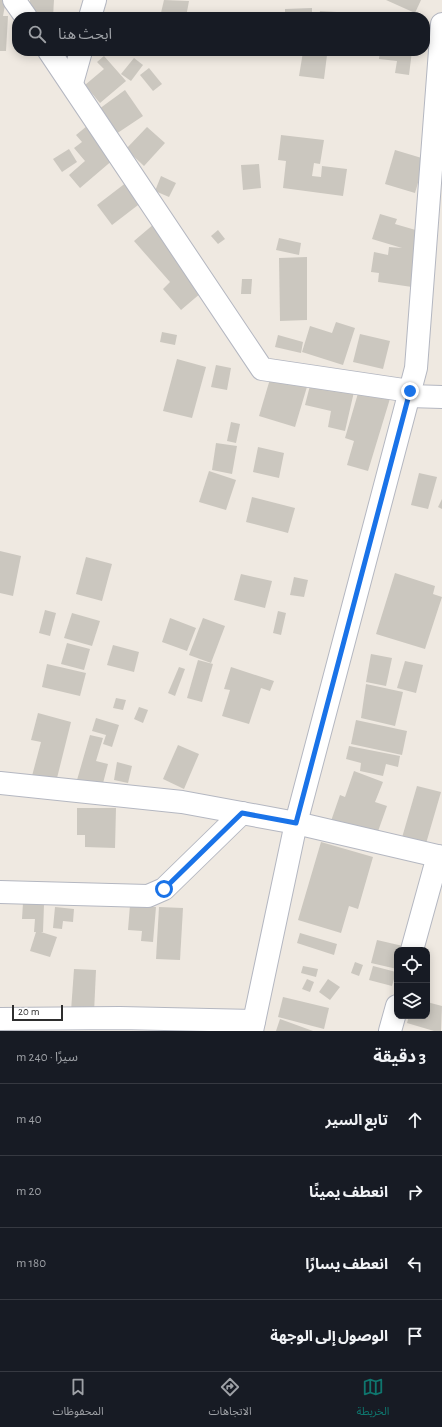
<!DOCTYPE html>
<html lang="ar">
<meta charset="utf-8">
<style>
body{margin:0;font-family:"Alegreya Sans","Noto Sans Arabic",sans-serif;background:#20242c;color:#f1f3f6;direction:rtl}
.controls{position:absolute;right:12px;bottom:12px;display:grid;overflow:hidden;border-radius:8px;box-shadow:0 2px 10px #0003}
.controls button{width:36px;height:36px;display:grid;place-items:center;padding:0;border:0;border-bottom:1px solid #363941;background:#171b24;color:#f1f3f6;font:20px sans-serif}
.scale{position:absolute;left:12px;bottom:10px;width:51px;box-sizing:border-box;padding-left:4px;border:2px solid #2e2e2e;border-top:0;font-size:11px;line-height:14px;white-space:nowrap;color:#2e2e2e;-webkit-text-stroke:3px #fff;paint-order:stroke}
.stop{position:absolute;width:12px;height:12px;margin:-9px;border:3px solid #1a73e8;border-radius:50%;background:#fff}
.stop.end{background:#1a73e8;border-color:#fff;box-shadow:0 1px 4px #0008}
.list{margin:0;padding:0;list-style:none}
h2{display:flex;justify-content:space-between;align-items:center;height:52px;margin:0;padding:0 16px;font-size:17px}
h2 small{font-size:13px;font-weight:400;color:#9ea1a6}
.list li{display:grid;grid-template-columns:26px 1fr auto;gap:12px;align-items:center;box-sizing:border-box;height:72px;padding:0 16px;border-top:1px solid #363941}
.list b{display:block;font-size:15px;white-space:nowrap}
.list em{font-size:13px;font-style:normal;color:#9ea1a6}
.icon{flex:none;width:22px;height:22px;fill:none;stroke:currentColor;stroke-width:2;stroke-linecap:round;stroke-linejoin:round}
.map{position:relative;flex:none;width:442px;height:1031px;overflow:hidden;direction:ltr}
.search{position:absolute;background:#171b24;box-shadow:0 2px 10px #0003;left:12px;right:12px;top:12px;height:44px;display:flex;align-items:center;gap:10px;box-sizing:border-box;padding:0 14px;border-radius:16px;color:#9ea1a6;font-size:15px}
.sheet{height:340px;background:#171b24}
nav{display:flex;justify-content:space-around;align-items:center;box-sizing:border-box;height:56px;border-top:1px solid #363941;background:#171b24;font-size:11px;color:#9ea1a6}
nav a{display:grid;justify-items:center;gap:2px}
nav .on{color:#0f766e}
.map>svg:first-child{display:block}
.building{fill:#cbc7bf}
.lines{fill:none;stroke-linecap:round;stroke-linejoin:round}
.minor-casing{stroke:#b4b7c1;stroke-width:24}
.minor{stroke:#fff;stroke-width:22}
.route{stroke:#1a73e8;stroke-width:5}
</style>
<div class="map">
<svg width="442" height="1031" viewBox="0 0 442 1031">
<rect width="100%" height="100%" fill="#efe9e1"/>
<g class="building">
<path d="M0,0H6L3,16H8L6,51H0Z"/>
<path d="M30,0H54L53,17H28Z"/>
<path d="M164,0L189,1L186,17H160Z"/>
<path d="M386,0H421L415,13Z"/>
<path d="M312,8V17H285V9Z"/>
<path d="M320,11L337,12L336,17H319Z"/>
<path d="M380,51H412L409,75L395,73L397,61L379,59Z"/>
<path d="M303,52L327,55L324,79L299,76Z"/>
<path d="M104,56L126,81L100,103L85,85L104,69L97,62Z"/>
<path d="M134,58L143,65L131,81L121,74Z"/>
<path d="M149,68L162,84L153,91L140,75Z"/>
<path d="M125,90L143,116L116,134L99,109Z"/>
<path d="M87,126L114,159L80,188L69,175L85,161L74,148L82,142L76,135Z"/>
<path d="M147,127L165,143L144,166L126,149Z"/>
<path d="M281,135L324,140L320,164L314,163L312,176L321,177L322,166L347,169L343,196L283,188L286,161L278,160Z"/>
<path d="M69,149L77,162L62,172L53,159Z"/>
<path d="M395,150L425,159L415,193L385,184Z"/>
<path d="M259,164L261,188L243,190L241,165Z"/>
<path d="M161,176L176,183L169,197L155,191Z"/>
<path d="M127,182L142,202L112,225L97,205Z"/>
<path d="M380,214L397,219L395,224L419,231L413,250H417L412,287L378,282L379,273L371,272L374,252L388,255L389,247L402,248L372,239Z"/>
<path d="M154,224L208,287L181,310L163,289L170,282L134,241Z"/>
<path d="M218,230L225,239L218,244L211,236Z"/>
<path d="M279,238L301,243L299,255L276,250Z"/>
<path d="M307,257V320L280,321L279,258Z"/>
<path d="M242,279H252L251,294H241Z"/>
<path d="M336,322L355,328L343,365L302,352L310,326L332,333Z"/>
<path d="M162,332L177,335L175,345L160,342Z"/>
<path d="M360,334L390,341L383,369L353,362Z"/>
<path d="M278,335L303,342L301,353L275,347Z"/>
<path d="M177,359L206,367L192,418L163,411Z"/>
<path d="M216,365L231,368L227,390L211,387Z"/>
<path d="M273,369L309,380L295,427L259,416Z"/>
<path d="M313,374L356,383L345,431L328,427L331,411L305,405Z"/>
<path d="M361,383L392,392L368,471L347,465L354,441L345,438Z"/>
<path d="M231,422L240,424L236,443L227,441Z"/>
<path d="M216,443L237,446L232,474L212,470Z"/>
<path d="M258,447L284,453L279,478L253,472Z"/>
<path d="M209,471L236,480L226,510L199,502Z"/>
<path d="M419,473L437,477L428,509L411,505Z"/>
<path d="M252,497L295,508L288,533L246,522Z"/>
<path d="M442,499V509L438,507Z"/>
<path d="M0,551L21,556L13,596L0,593Z"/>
<path d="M86,557L112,564L102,601L76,594Z"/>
<path d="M395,573L435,586L433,594L442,597L425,649L376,634Z"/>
<path d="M241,574L272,581L265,608L234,600Z"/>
<path d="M294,577L308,580L304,597L290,595Z"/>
<path d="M45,610L56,613L50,636L39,633Z"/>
<path d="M278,611L286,613L281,635L273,633Z"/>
<path d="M72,613L100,621L92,646L64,638Z"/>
<path d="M170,618L196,628L187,651L162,642Z"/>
<path d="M203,618L225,626L211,663L189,655Z"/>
<path d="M67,643L90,649L84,670L61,664Z"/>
<path d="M113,645L139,652L134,672L107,665Z"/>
<path d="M371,654L392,658L386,686L366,682Z"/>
<path d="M198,660L213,664L202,702L187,698Z"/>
<path d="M405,661L423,665L416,693L397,688Z"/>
<path d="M47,664L86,673L80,696L42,687Z"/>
<path d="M179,667L185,669L175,696L168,693Z"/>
<path d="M231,667L274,681L270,691L261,688L249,724L222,716L230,690L224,689Z"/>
<path d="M366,684L403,692L395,726L361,718Z"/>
<path d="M116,698L126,700L123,710L113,708Z"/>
<path d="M139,707L148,710L143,723L134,719Z"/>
<path d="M38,713L71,722L56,782L32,776L41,742L31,740Z"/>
<path d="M96,718L119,725L112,747L103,744L106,735L92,731Z"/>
<path d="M356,720L407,731L402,755L351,744Z"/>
<path d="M90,735L103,738L96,761L108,764L102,787L77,780Z"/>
<path d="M178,745L199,754L184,789L163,779Z"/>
<path d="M349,746L400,756L398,767L386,764L383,776L360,771L361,763L346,759Z"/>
<path d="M117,762L132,766L128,783L114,780Z"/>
<path d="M354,771L383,782L375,802L387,806L376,837L331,821L340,795L345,797Z"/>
<path d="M417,786L441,792L425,847L401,841Z"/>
<path d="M77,808H116L115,848L85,847V835H77Z"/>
<path d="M321,842L373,857L358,909L349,906L341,933L298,920Z"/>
<path d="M23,903L44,904L43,932H41L57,937L50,957L30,951L36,932H34L35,919H22Z"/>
<path d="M130,905L156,907L153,942L141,941L142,931L128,930Z"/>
<path d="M55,907L74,909L73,922L63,921L62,929L53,928Z"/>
<path d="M159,907L183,908L180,960L156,959Z"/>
<path d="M300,933L337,944L334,955L297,943Z"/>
<path d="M377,940L403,946L402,950H397V969L371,963Z"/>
<path d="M355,962L363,965L359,976L351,973Z"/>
<path d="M303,966L318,969L316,977L301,973Z"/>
<path d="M373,966L396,972L392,986L369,980Z"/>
<path d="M74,969L96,970L94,1013L71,1011Z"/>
<path d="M307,979L314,982L310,992L302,989Z"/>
<path d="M328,979L340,987L330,1000L319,992Z"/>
<path d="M283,997L329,1008L324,1029L278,1017Z"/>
<path d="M427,1002L442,1006L441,1031H434L407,1023L409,1016H427Z"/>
<path d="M280,1019L313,1031H276Z"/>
</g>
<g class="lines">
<g class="minor-casing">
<g id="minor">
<path d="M14,0L26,17"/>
<path d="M90,17L95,0"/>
<path d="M49,51L262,369L410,391"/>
<path d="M72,83L81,51"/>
<path d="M409,396L442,397"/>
<path d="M0,783L182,802L296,823L442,857"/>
<path d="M0,892L148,896L164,889L242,813"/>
<path d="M412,950L438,856"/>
<path d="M0,1019L120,1018L254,1021"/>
<path d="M252,1031L296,823L416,368L442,24"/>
<path d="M390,1031L397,1006"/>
</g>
</g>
<use href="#minor" class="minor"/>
</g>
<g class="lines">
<path class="route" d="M164,889L242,813L296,823L410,391"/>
</g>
</svg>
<div class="controls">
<button><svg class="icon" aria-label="locate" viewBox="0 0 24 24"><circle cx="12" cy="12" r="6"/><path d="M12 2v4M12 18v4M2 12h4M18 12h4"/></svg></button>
<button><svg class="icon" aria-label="layers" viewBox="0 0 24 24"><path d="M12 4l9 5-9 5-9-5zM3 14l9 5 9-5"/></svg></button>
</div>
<div class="scale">20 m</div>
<div class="stop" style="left:164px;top:889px"></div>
<div class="stop end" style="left:410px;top:391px"></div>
<div class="search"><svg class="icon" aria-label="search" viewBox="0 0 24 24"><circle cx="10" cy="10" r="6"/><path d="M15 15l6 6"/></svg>ابحث هنا</div>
</div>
<section class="sheet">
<h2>3 دقيقة<small>سيرًا · 240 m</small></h2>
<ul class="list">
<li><svg class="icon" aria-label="ahead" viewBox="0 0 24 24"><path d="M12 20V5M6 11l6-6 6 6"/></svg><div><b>تابع السير</b></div><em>40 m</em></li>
<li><svg class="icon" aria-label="right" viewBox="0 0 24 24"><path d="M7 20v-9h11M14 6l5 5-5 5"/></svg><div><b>انعطف يمينًا</b></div><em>20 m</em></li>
<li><svg class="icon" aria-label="left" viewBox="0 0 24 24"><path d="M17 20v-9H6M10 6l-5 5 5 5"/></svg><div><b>انعطف يسارًا</b></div><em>180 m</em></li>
<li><svg class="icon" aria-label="arrive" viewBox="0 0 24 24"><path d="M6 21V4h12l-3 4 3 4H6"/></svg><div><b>الوصول إلى الوجهة</b></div></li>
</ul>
</section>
<nav>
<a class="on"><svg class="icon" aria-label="map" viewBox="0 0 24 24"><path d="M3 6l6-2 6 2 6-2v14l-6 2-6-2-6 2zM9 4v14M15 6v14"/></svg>الخريطة</a>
<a><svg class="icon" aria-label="directions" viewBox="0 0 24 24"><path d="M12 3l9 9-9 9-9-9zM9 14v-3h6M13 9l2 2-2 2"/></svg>الاتجاهات</a>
<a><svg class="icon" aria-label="saved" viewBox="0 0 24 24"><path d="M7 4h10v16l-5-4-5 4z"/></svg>المحفوظات</a>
</nav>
